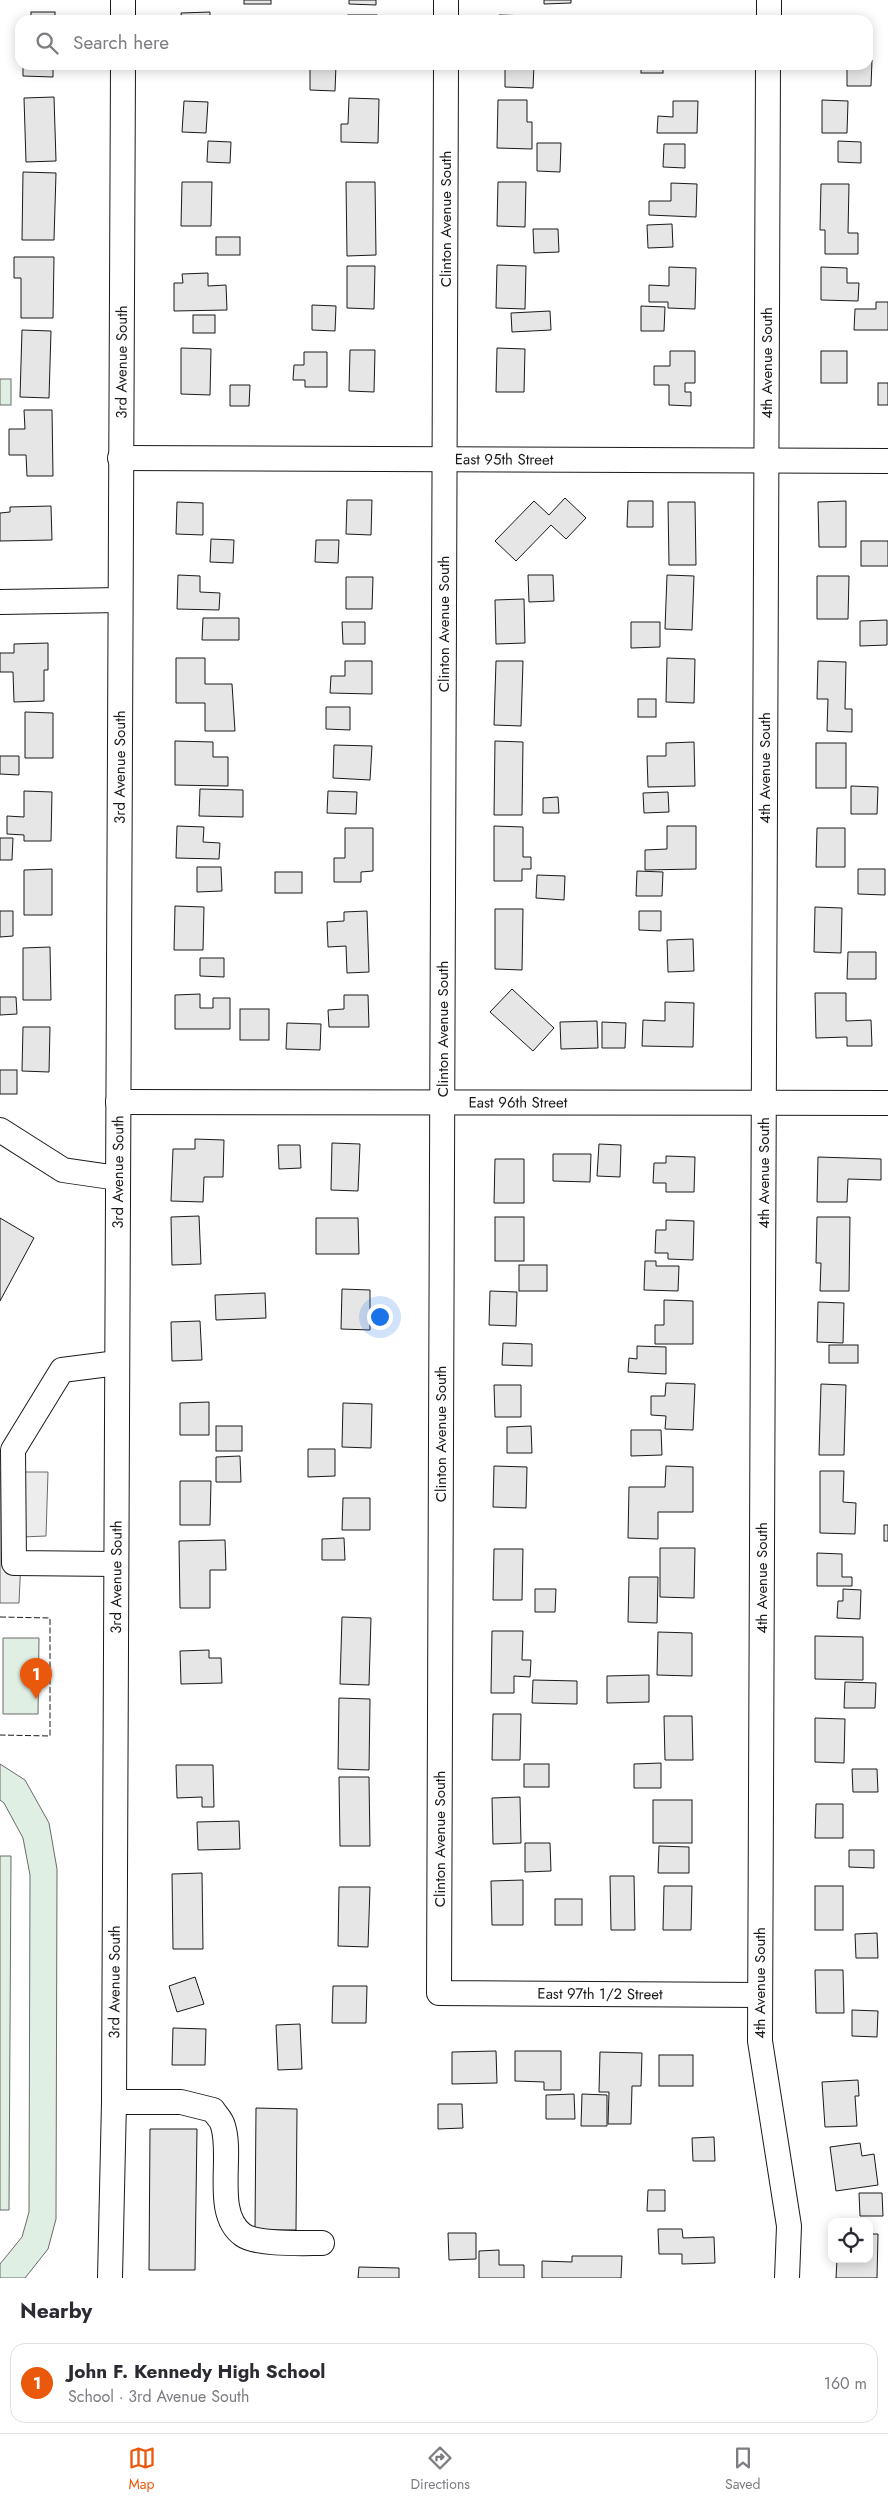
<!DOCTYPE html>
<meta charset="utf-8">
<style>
body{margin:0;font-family:Jost,sans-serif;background:#f7f7f7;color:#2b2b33}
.controls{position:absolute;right:15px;bottom:15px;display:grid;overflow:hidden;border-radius:10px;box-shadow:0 2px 12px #0003}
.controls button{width:45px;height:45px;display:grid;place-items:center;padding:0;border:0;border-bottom:1px solid #e1e1e2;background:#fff;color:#2b2b33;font:25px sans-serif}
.you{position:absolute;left:379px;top:1316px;width:18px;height:18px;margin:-12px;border:4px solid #fff;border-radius:50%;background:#1a73e8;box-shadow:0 0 0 8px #1a73e833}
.badge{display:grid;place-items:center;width:32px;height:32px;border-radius:50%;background:#ea580c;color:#fff;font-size:16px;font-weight:700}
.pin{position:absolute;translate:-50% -41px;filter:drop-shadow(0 1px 2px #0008)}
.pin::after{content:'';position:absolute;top:26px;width:18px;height:15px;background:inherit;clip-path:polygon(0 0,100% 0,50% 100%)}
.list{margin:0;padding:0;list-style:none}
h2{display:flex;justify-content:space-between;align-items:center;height:65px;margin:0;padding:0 20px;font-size:21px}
h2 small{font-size:16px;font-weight:400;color:#7c7c81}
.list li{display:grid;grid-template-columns:32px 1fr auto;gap:15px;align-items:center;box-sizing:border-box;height:80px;margin:0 10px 10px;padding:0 10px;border:1px solid #e1e1e2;border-radius:15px}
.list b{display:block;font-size:19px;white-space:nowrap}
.list p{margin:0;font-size:16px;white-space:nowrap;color:#7c7c81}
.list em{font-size:16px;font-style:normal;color:#7c7c81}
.icon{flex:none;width:28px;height:28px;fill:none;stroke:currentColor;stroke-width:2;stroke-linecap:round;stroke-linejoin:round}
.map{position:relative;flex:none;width:888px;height:2278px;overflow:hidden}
.search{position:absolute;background:#fff;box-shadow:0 2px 12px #0003;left:15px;right:15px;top:15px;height:55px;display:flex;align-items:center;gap:12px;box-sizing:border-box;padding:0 18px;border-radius:15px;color:#7c7c81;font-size:19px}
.sheet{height:155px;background:#fff}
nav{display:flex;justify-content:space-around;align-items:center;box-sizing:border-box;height:70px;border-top:1px solid #e1e1e2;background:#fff;font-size:14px;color:#7c7c81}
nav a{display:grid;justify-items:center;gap:2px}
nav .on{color:#ea580c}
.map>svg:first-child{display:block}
.green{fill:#e0efe3;stroke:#6a6a6a}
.parking{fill:#ededed;stroke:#6a6a6a}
.building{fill:#e6e6e6;stroke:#1a1a1a}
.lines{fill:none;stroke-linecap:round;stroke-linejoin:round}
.minor-casing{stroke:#1a1a1a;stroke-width:26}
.minor{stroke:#fff;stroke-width:24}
.fence{stroke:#1a1a1a;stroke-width:1;stroke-dasharray:6 2.5;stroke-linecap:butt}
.labels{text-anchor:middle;stroke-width:4;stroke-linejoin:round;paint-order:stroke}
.street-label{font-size:15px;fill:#1a1a1a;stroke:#fff}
</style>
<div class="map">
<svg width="888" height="2278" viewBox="0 0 888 2278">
<rect width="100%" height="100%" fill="#fff"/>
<g class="green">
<rect x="0" y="379" width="11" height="26"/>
<path d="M3,1638H39L38,1714H3Z"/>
<path d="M0,1764L25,1780L49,1823L57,1869L56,2219L48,2249L25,2278H0V2264L22,2237L29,2212L30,1875L23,1838L4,1803L0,1800Z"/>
<path d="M0,1856H11L9,2210H0Z"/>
</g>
<path class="parking" d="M0,1472H48L46,1536L22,1537L19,1603H0Z"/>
<g class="building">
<rect x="244" y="0" width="27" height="4"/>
<path d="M349,0H376V5L349,4Z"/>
<path d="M544,0H571V3L544,4Z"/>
<rect x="31" y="12" width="24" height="8"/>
<path d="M210,12V20H182L181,13Z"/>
<rect x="348" y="15" width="29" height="5"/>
<path d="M499,15L530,16V20H499Z"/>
<rect x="672" y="17" width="25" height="3"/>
<path d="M823,17L848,18V20H823Z"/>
<path d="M868,35H872L871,51H868Z"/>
<path d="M868,60H872L871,86H847V65H868Z"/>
<path d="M23,65H53V77L23,76Z"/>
<path d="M310,65H336L335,91L310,90Z"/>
<path d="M505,65H534L533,88L505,87Z"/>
<rect x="641" y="65" width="22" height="8"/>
<path d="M54,97L56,161L26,162L24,98Z"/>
<path d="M349,98L379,99L378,143L341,142V124H348Z"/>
<path d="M498,100H527V122H532V149L497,148Z"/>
<path d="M822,100L848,101L847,133H822Z"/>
<path d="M184,101L208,102L206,133L182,132Z"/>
<path d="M673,101H698L697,133H657L658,116L673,117Z"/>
<path d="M208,141L231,142L230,163L207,162Z"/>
<path d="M838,141L861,142V163L838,162Z"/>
<path d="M537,143H561L560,172L537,171Z"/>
<path d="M664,144H685V168L663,167Z"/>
<path d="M23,172L56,173L54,240H22Z"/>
<path d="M182,182H212L211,226H181Z"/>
<path d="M346,182H375L376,255L347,256Z"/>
<path d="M498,182H526L525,227L497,226Z"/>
<path d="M671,183L697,184L696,217L649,215V201H671Z"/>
<path d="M821,184H849L848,233H858V254H825V230H820Z"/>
<path d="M672,224L673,247L648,248L647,225Z"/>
<path d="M533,229H558L559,252L534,253Z"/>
<rect x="216" y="237" width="24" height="18"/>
<path d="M14,257H54L53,318H21V278H14Z"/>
<path d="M497,265L526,266L525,309L496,308Z"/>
<path d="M347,266H375L374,309L347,308Z"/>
<path d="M669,267L696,268L695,309L668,308V302H649V285L669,286Z"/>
<path d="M821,267L847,268V283H859L858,301L821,300Z"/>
<path d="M208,273V286L226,285L227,310L174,311V283H183L182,274Z"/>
<path d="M876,302H888V330H854L855,309H876Z"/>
<path d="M312,305L336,306L335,331L312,330Z"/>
<path d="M641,306L665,307L664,331H641Z"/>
<path d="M550,311L551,330L512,332L511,313Z"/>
<rect x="193" y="315" width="22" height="18"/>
<path d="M22,330L51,331L49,398L20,397Z"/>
<path d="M181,348L211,349L210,395L181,394Z"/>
<path d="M497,348L525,349L524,392H496Z"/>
<path d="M350,350H375L374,392L349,391Z"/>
<path d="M670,351H695V383H685V392H691V406L669,405V385H654V366H670Z"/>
<rect x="821" y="351" width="26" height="32"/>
<path d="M304,352H327V387H305V380H293L294,365H304Z"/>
<rect x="878" y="383" width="10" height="22"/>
<path d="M230,385H250L249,406H230Z"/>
<path d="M24,410H52L53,476H27L26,455H9V429H25Z"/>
<path d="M565,498L586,518L566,539L551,525L516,561L495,541L534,501L549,515Z"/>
<path d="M347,500H372L371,535L346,534Z"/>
<path d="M628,501H653V527H627Z"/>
<path d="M846,501V547H819L818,502Z"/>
<path d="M177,502L203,503V535L176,534Z"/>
<path d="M668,502H695L696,565H669Z"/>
<path d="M51,506L52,540L0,541V513L10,512V507Z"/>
<path d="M211,539L234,540L233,563L210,562Z"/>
<path d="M316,540H339L338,563L315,562Z"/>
<rect x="861" y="541" width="27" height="25"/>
<path d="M178,575L200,576V592L220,593L219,610L177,609Z"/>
<path d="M528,575H553L554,601L529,602Z"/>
<path d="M667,575L694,576L692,630L665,629Z"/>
<path d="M817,576H849L848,619H817Z"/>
<path d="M346,577H373L372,609H346Z"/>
<path d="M524,599L525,643L496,644L495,600Z"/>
<path d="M203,618H239V640H202Z"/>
<path d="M887,620V645L860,646V621Z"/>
<path d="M342,622H365V644H343Z"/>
<path d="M631,622H660V647L631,648Z"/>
<path d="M48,643V670H44V701L14,702L13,672H0V653H14V644Z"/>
<path d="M176,658H205V684H232L235,731H205V703H176Z"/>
<path d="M667,658L695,659L694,703L666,702Z"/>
<path d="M345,661H372V694L330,693L331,676H345Z"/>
<path d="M496,661H523L521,726L494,725Z"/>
<path d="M818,661L846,662L845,709H852V732L827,731L828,699H817Z"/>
<rect x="638" y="699" width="18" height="18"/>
<path d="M326,707H350V730L326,729Z"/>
<path d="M25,712L53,713V758H25Z"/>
<path d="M175,741L213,742V757H228V786L175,785Z"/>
<path d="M495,741L523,742L522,815H494Z"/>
<path d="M694,742L695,786L648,787L647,756H666V743Z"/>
<rect x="816" y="743" width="30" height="45"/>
<path d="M334,745L372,746L370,780L333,778Z"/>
<path d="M0,756H19V775L0,774Z"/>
<path d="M851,786L878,787L877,814H851Z"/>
<path d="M200,789L243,790V817L199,816Z"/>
<path d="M24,791L52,792L51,841H24V835L7,834V816L24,817Z"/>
<path d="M328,791L357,792L356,814L327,813Z"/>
<path d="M668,792L669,812L644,813L643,793Z"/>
<path d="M558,797L559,813H543V798Z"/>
<path d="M177,826L204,827L203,842L220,843L219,859L176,858Z"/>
<path d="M494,826L523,827V857H531V869H522V881H494Z"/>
<path d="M667,826H696V869L645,870V850L667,849Z"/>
<path d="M345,828H373V871L361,872V882H334V858H345Z"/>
<path d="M817,828H845V867H816Z"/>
<path d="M0,838H13L12,860H0Z"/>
<path d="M197,867H221L222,891L197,892Z"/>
<path d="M52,869V915H24V870Z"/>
<path d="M858,869H885V895L858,894Z"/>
<path d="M637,871L663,872L662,896H636Z"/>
<rect x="275" y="872" width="27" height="21"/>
<path d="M537,875L565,876L564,900L536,898Z"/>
<path d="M175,906L204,907L203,950H174Z"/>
<path d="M815,907L842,908L841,953L814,952Z"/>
<path d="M495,909H523L522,970L495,969Z"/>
<path d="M0,911H13V936L0,937Z"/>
<path d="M367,911L369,972L347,973L346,946L328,947L327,922L344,921V912Z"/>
<path d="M639,911H661V931L639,930Z"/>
<path d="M693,939L694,971L668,972L667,940Z"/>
<path d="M50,947L51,1000H23V948Z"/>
<path d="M848,952H876V979H847Z"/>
<path d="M200,958H224V977L200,976Z"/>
<path d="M512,989L554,1028L533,1051L490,1012Z"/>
<path d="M815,993H846V1021L871,1020L872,1046H847V1037L816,1038Z"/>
<path d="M200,994V1008H213V998H230V1029H175V995Z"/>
<path d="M344,995H368L369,1027H329L328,1010L344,1009Z"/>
<path d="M0,997H16L17,1014L0,1015Z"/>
<path d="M665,1002L694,1003L693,1047L642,1046L643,1020L665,1021Z"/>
<rect x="240" y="1009" width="29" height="31"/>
<path d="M597,1021L598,1048L561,1049L560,1022Z"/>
<path d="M602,1022L626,1023L625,1048H602Z"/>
<path d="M287,1023L321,1024L320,1050L286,1049Z"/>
<path d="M23,1027H50L49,1072L22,1071Z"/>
<rect x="0" y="1070" width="17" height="24"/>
<path d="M195,1139L224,1140L223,1177H204L203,1202L171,1201L173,1149H195Z"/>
<path d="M332,1143L360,1144L358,1191L331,1190Z"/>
<path d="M599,1144L621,1145L620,1177L597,1176Z"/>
<path d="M278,1145H300L301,1168L279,1169Z"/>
<path d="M553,1154H591L590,1182L553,1181Z"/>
<path d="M666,1156L695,1157L694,1192H666V1183H653L654,1163H666Z"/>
<path d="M818,1157L881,1159V1180L848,1179L847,1202H817Z"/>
<path d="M495,1159H524V1203H494Z"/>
<path d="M199,1216L201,1264L172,1265L171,1217Z"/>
<rect x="495" y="1217" width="29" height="44"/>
<path d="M817,1217H850L849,1291H820L821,1263H816Z"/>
<path d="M0,1218L34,1238L0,1301Z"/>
<path d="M316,1218H358L359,1254H316Z"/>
<path d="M666,1220L694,1221L693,1260L668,1259V1253H655L656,1230H666Z"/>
<path d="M645,1261H656V1266H679L678,1291L644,1290Z"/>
<rect x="519" y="1265" width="28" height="26"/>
<path d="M342,1289L370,1290V1330L341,1329Z"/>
<path d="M490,1291L517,1292L516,1326L489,1325Z"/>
<path d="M265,1293L266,1318L216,1320L215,1295Z"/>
<path d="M664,1300L693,1301V1344H655V1325H664Z"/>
<path d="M818,1302L844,1303L843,1343L817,1342Z"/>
<path d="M200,1321L202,1360L172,1361L171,1322Z"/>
<path d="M503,1343L532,1344V1366L502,1365Z"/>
<rect x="829" y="1345" width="29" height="18"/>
<path d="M637,1346L666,1347V1374L628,1372L629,1358L637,1359Z"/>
<path d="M666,1383L695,1384L693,1430L665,1429L666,1416L651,1415V1396H665Z"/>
<path d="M821,1384L846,1385L844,1455H819Z"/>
<path d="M494,1385H521V1417H495Z"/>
<path d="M209,1402V1435H180V1403Z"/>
<path d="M343,1403L372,1404L371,1448L342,1447Z"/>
<rect x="216" y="1426" width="26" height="25"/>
<path d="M531,1426L532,1453H507V1427Z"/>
<path d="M631,1430H661L662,1455L631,1456Z"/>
<path d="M308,1449H335V1476L308,1477Z"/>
<path d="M240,1456L241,1482H216V1457Z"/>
<path d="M494,1466L527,1467L526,1508L493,1507Z"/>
<path d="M666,1466L693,1467V1512H658V1539L628,1538L629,1487H665Z"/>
<path d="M820,1471H844L843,1502L856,1503L855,1534L820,1533Z"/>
<path d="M180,1481H211L210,1525H180Z"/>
<path d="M343,1498H370V1530H342Z"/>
<rect x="884" y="1525" width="4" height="16"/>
<path d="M344,1538L345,1560H322V1539Z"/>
<path d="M225,1540L226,1570H210V1608H180L179,1541Z"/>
<path d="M660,1548H695L694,1598L660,1597Z"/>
<path d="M494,1549H523L522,1600H493Z"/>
<path d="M817,1553L842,1554V1577H852V1586H817Z"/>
<path d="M629,1577H658L657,1623L628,1622Z"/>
<path d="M535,1589H556L555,1612H535Z"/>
<path d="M843,1589L861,1590L860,1619L837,1618L838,1601H843Z"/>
<path d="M342,1617L371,1618L369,1685L340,1684Z"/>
<path d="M492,1631H523L522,1660H531L530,1677L514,1676V1693H491Z"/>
<path d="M658,1632L692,1633V1676L657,1675Z"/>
<path d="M815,1636L863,1637V1680L815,1679Z"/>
<path d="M209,1650V1658H221L222,1683L181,1684L180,1651Z"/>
<path d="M649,1675V1702L607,1703V1676Z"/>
<path d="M533,1680L577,1681V1704L532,1703Z"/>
<path d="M845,1682L876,1683L875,1708H844Z"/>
<path d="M339,1698L370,1699L369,1770L338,1769Z"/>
<path d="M493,1714H521L520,1760H492Z"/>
<path d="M664,1716H692L693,1760H665Z"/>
<path d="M815,1718L845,1719L844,1763L815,1762Z"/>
<path d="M661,1763V1788H634V1764Z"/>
<rect x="524" y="1764" width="25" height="23"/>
<path d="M176,1765H213L214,1807H202V1797L177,1798Z"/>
<path d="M852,1769H877L878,1792H853Z"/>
<path d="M339,1777H369L370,1846H340Z"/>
<path d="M520,1797L521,1843L493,1844L492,1798Z"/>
<rect x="653" y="1800" width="39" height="43"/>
<path d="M816,1804H843V1838H815Z"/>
<path d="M239,1821L240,1849L198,1850L197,1822Z"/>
<path d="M525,1843H550L551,1871L525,1872Z"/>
<path d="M659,1846L689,1847V1873H658Z"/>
<path d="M849,1850H874V1868L849,1867Z"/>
<path d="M202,1873L203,1949H173L172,1874Z"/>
<path d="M610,1876H634L635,1930H611Z"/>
<path d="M523,1880V1925H492L491,1881Z"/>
<path d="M664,1886H692L691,1930H663Z"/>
<rect x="815" y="1886" width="28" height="44"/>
<path d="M339,1887H370L368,1947L338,1946Z"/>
<rect x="555" y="1899" width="27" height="26"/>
<path d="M877,1933L878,1958H856L855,1934Z"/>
<path d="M815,1970H843L844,2013H816Z"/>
<path d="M195,1977L204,2004L177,2012L169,1986Z"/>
<path d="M333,1986H367L366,2023H332Z"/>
<path d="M852,2010L878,2011L877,2037L852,2036Z"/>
<path d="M300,2024L302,2069L278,2070L276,2025Z"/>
<path d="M173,2028L206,2029L205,2065H172Z"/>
<path d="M496,2051L497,2083L452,2084V2052Z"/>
<path d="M515,2051H561V2090H544V2082L515,2081Z"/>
<path d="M600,2052L642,2053L641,2086H632L631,2124H608L609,2092H599Z"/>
<rect x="659" y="2055" width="34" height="31"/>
<path d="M858,2080L859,2096H855L857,2126L825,2127L822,2082Z"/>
<path d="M574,2094L575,2119H546V2095Z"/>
<path d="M582,2094L607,2095V2126H581Z"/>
<path d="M438,2104H462L463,2128L438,2129Z"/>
<path d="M256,2108L297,2109L296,2230H255Z"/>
<path d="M150,2129H197L195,2270H149Z"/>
<path d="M714,2137L715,2161H693L692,2138Z"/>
<path d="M860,2143L862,2156L874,2154L878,2185L836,2191L830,2147Z"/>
<path d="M648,2190H665V2211H647Z"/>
<path d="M859,2193H882L883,2216H860Z"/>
<path d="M658,2229H682L683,2238L714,2237L715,2263L682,2264V2254H659Z"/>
<path d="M448,2233H476V2259L449,2260Z"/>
<path d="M869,2234H878L877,2278H836L837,2259H869Z"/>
<path d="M499,2250V2265H524V2278H479V2251Z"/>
<path d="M572,2256H622L621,2278H542V2261L572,2262Z"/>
<path d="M359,2267L399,2268V2278H358Z"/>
</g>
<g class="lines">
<g class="minor-casing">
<g id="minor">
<path d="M123,20V0"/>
<path d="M446,20V0"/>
<path d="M769,20V0"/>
<path id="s1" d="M446,65L439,1993L760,1995"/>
<path d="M768,65L760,2041L789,2226L787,2278"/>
<path id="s2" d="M120,458L888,461"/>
<path d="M0,602L120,600"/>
<path id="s3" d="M118,1102L888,1103"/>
<path d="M0,1130L63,1170L118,1178"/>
<path d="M116,1564L14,1563L13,1450L62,1370L117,1363"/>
<path d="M114,2102H181L213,2110C216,2115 222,2120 223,2126C233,2157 213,2214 243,2235C257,2245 304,2243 322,2243"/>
<path id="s4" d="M110,2278L114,2102L123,65"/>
</g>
</g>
<use href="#minor" class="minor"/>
<path class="fence" d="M0,1617L50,1618V1736L0,1735"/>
</g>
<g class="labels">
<g class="street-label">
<text transform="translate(446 219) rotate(-90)" y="5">Clinton Avenue South</text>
<text dy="5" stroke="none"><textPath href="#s4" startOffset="1916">3rd Avenue South</textPath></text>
<text transform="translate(767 363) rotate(-90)" y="5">4th Avenue South</text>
<text dy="5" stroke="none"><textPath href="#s2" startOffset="384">East 95th Street</textPath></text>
<text transform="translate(444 624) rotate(-90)" y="5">Clinton Avenue South</text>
<text dy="5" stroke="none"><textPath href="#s4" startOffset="1511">3rd Avenue South</textPath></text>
<text transform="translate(765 768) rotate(-90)" y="5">4th Avenue South</text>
<text transform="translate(443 1029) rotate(-90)" y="5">Clinton Avenue South</text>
<text dy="5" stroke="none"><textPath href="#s3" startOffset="400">East 96th Street</textPath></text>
<text dy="5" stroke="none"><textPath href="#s4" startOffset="1106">3rd Avenue South</textPath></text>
<text transform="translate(764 1173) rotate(-90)" y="5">4th Avenue South</text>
<text transform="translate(441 1434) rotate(-90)" y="5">Clinton Avenue South</text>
<text dy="5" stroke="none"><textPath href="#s4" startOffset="701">3rd Avenue South</textPath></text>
<text transform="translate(762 1578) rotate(-90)" y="5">4th Avenue South</text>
<text transform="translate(440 1839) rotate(-90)" y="5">Clinton Avenue South</text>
<text dy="5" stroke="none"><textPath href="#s4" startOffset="296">3rd Avenue South</textPath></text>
<text transform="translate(760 1983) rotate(-90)" y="5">4th Avenue South</text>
<text dy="5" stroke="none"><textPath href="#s1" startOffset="2089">East 97th 1/2 Street</textPath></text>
</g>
</g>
</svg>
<div class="controls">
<button><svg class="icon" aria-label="locate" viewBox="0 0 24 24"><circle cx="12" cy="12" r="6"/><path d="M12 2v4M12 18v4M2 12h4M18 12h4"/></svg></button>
</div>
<div class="you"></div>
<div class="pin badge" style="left:36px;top:1699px">1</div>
<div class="search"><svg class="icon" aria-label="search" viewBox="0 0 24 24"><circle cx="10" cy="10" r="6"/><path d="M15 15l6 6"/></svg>Search here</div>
</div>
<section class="sheet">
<h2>Nearby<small></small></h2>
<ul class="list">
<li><span class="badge">1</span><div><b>John F. Kennedy High School</b><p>School · 3rd Avenue South</p></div><em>160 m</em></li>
</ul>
</section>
<nav>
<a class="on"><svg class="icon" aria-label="map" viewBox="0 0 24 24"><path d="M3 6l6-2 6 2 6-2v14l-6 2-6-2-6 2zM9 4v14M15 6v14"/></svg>Map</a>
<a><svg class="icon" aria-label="directions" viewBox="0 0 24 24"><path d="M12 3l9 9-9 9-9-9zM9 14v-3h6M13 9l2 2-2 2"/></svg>Directions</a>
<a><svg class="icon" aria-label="saved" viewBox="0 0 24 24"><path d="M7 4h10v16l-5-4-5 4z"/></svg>Saved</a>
</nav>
